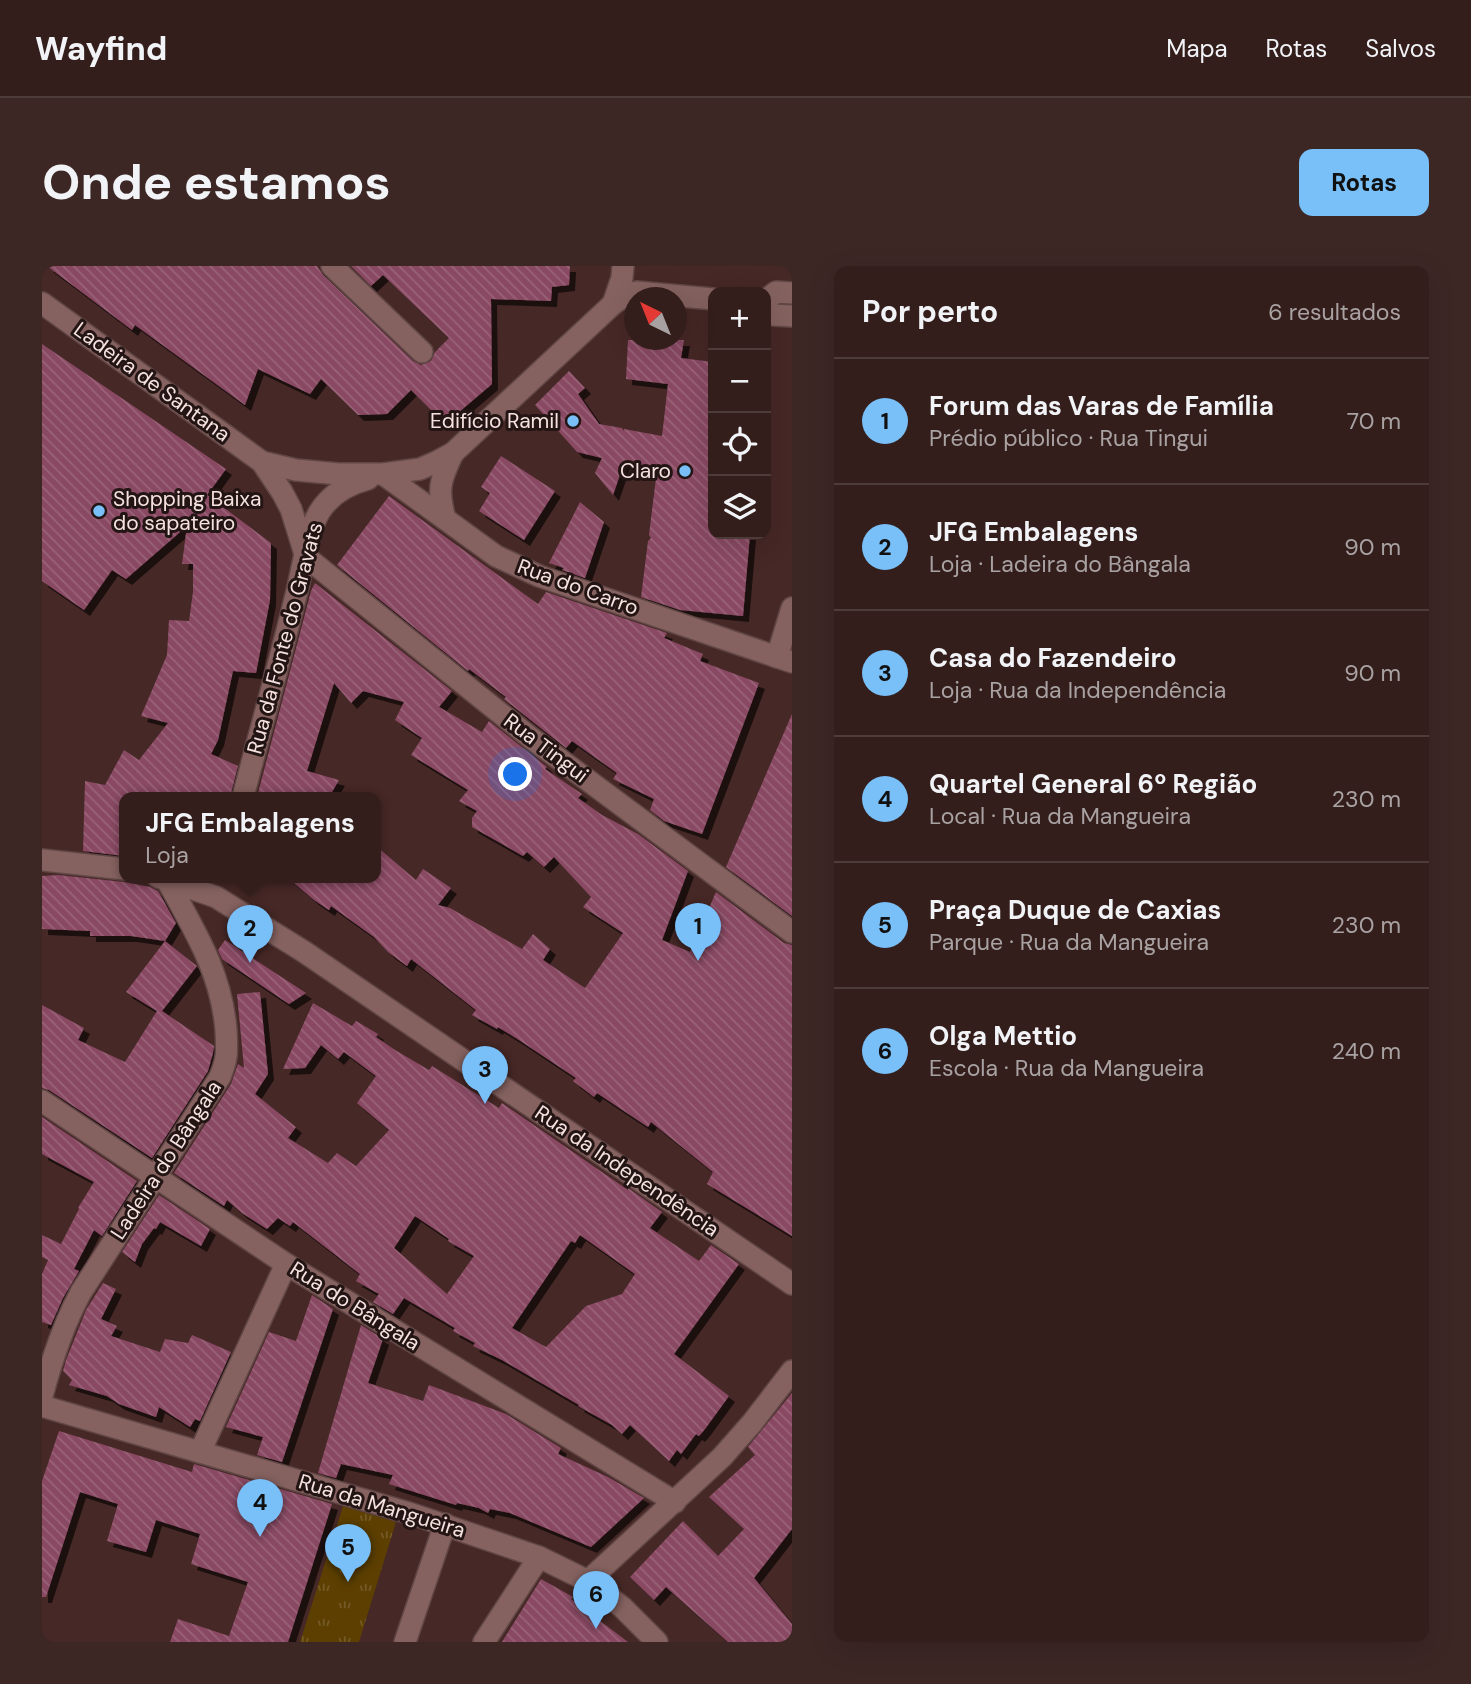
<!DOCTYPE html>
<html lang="pt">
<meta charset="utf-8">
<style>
body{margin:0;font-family:"DM Sans",sans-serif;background:#3c2725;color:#f1f3f6}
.controls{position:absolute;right:21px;top:21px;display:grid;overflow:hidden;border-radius:14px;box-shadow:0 7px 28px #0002}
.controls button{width:63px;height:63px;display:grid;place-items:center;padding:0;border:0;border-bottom:2px solid #4e3c3b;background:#341e1c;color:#f1f3f6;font:35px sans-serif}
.compass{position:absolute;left:582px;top:21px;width:63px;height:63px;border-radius:50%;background:#341e1c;box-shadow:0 7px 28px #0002;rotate:317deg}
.you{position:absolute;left:474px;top:509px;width:24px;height:24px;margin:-18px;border:5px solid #fff;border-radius:50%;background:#1a73e8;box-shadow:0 0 0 10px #1a73e833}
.badge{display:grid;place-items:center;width:46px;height:46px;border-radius:50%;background:#79bff8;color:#111;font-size:23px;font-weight:700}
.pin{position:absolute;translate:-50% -58px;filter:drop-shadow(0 2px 4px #0008)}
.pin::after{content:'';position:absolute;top:37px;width:24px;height:21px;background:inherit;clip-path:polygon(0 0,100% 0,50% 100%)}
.popup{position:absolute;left:77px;top:526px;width:262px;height:91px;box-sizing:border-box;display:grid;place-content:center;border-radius:14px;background:#341e1c;filter:drop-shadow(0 2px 5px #0005);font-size:23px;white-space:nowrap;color:#a9a2a3}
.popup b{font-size:26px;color:#f1f3f6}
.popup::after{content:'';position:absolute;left:50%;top:100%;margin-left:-14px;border:14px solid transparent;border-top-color:#341e1c}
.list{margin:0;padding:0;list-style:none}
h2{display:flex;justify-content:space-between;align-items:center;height:91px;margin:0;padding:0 28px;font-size:30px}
h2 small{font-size:23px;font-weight:400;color:#a9a2a3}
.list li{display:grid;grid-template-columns:46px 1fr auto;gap:21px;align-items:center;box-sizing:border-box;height:126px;padding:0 28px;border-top:2px solid #4e3c3b}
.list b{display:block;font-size:26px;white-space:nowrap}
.list p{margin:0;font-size:23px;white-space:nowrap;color:#a9a2a3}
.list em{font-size:23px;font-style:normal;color:#a9a2a3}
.icon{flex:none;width:38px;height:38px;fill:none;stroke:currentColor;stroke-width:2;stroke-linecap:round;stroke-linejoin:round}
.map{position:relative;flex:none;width:750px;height:1376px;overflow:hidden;border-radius:14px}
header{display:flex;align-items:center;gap:42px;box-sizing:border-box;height:98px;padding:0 35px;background:#341e1c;border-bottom:2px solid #4e3c3b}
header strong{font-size:33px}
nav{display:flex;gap:38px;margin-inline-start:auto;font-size:24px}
.intro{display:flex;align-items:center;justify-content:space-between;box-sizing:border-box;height:168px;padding:0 42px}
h1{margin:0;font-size:49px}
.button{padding:18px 32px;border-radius:14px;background:#79bff8;color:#111;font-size:24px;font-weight:700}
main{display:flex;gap:42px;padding:0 42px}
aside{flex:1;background:#341e1c;border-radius:14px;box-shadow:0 7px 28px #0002}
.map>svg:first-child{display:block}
.park{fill:url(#park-tufts)}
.building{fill:url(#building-back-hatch);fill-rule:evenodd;filter:url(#shadow)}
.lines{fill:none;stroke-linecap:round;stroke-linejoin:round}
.minor-casing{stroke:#604645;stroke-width:24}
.minor{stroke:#856260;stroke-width:21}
.poi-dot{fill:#79bff8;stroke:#231514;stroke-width:2.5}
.labels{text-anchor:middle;stroke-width:6;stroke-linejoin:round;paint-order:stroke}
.street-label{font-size:21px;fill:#f5e1df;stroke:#231514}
.poi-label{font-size:21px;fill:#f5e1df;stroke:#231514;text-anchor:end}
</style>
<header>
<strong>Wayfind</strong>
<nav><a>Mapa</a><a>Rotas</a><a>Salvos</a></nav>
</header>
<div class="intro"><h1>Onde estamos</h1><a class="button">Rotas</a></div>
<main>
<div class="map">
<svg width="750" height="1376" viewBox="0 0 750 1376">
<defs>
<pattern id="park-tufts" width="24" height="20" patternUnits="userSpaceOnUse" patternTransform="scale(1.75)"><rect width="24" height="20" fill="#5c3f01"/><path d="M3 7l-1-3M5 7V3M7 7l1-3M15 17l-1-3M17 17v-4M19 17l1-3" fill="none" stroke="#745a26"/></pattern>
<pattern id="building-back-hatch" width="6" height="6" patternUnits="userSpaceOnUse" patternTransform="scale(1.75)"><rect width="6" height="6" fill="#894963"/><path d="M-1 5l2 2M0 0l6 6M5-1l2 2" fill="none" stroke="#9a6379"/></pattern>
<filter id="shadow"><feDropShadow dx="6" dy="6" stdDeviation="0" flood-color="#0009"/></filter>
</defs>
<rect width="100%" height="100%" fill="#462826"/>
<path class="park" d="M301,1240L354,1256L317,1376H258Z"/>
<g class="building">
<path d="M5,0H275L281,9L371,95L379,99L389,95L393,86L407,72L341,9L329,20L309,0H528L527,19L510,21L509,35L449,33L450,118L403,158L369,124L345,148L316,149L279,113L268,128L216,103L203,139L93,59L90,64Z"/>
<path d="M586,74H642L639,92L671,96V268H708L701,350L638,344L599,331L606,275L609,272L607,269L615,204L582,197L571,229L553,207L560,192L535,186L493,139L527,105L543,122L536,128L557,158L580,162L582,165V163L620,170L626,118L584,113Z"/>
<path d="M0,78L184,203L165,229L229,277L228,334L214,407L191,405L176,474L169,488L196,500L188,531H82V590L41,585L43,515L63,519L82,484L97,494L126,457L99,450L125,389L127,354L147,355L151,326V298H140L145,260L84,313L70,304L42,344L0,315Z"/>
<path d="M459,190L513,225L482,274L437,245L448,227L439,221Z"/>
<path d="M347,230L496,338L504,326L625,367L622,372L661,388L658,395L717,417L660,568L622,555L608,544L612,533L571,513L575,507L530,475L524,482L462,433L464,431L427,403L426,405L295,299Z"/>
<path d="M538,236L562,256L543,312L520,304L522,302L507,297Z"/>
<path d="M273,317L410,425L397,441L440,466L447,455L505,501L503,503L540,528L536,532L560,549L596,568L646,605L620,674L648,686L674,626L742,677L750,679V970L665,918L671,906L609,856L606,861L555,827L552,831L531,815L534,812L477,774L456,761L455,763L430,749L434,744L369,693L365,700L346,686L332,671L289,640L287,644L272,634L245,611H334V580L374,614L381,603L409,622L396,639L408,642L480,683L491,668L508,683L501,694L543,722L581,667L541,641L549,631L512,591L502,601L485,586L481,590L430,561V552L435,545L417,535L426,524L369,489L380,472L353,454L362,436L321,425L309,437L292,417L265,505L297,514L287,531H215L269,325Z"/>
<path d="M750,448V650L684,601Z"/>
<path d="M16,609L82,616L108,621L116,625L134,657L123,675L89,670H48V665L0,663V610Z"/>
<path d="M183,674L264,727L247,738L180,693L176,684Z"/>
<path d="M123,675L155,700L120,745L172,780L171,787L166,805L110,892L7,824L0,822V739L42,762L36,774L83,796L115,745L84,726Z"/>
<path d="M218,726L226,808L213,828L254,861L246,872L286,897L295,887L314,900L347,864L315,837L334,810L302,786L296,793L279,779L263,802L241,803L271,737L310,760L314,755L336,768L334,771L353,784L387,804L390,800L457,842L460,837L586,924V922L620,946L608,962L657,995L669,979L697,998L632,1088L687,1130L663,1163L657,1170L654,1168L639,1188L635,1184L627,1195L588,1159L580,1168L570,1159L536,1140L537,1139L460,1094L431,1080L433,1077L411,1065L413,1062L362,1032L351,1048L331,1036L337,1028L314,1015L318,1008L251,956L248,960L236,952L225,963L200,947L185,934L182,940L132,907L189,818L196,798L202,802L195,728ZM373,950L407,973L406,975L432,990L405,1028L352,982ZM538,969L593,1008L580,1028L544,1040L504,1081L470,1062L529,975L533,977Z"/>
<path d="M0,851L95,915L60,970L52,964L32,1003L37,1005L21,1032L9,1059L0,1056V1008L6,994L0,991V969L19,978L37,943L36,942L52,916L0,888Z"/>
<path d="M117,929L168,963L159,980L118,956L114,963L112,962L100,978L93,996L80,986Z"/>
<path d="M61,1017L74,1023L59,1053L75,1060L69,1070L118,1086L123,1073L146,1077L150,1069L189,1086L158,1155L153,1153L148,1161L117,1141L114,1151L77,1138L65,1130L27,1119L30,1114L21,1105L24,1094L44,1044Z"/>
<path d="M270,1029L291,1043L240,1196L215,1189L221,1171L184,1161L227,1066L254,1075Z"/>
<path d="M319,1059L341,1073L326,1117L381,1135L387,1119L464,1148L519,1182L516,1188L566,1211L602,1232L549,1281L468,1247L448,1243L446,1247L437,1242L415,1237L414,1239L347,1218L351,1209L299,1198L294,1212L276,1207Z"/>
<path d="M750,1127V1263L712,1312L750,1358V1376H686L624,1321L612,1334L588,1311L641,1255L676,1290L702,1263L667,1231L713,1189L706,1181Z"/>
<path d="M17,1165L150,1206L152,1198L290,1238L246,1376H128L136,1353L187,1370L206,1316L149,1298L158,1268L114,1254L104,1286L65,1275L76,1238L38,1226L4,1331H0V1215Z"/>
<path d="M499,1313L531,1331L529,1333L586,1376H460Z"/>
</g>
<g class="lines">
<g class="minor-casing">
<g id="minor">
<path d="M290,0L380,86"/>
<path d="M724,34L734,26L750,27"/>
<path d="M0,37L220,196L240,226L249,243L264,291L489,472L750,666"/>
<path d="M571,38L580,12L581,0"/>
<path d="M724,42L731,49L750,50"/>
<path d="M220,196L254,204L297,208H341L378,203L394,196L411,187L571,38L585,28L595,26L671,33"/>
<path d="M341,208L454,290L497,310L750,396"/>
<path d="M403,253C395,223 398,214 411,187"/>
<path d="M735,391L750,342"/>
<path d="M201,531C218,465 237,399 253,333C260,308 265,265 278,245C289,228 307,218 326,213"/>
<path d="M0,594L82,603"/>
<path d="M116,611L174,631L261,685L750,1018"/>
<path d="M0,835L244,998L633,1236"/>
<path d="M0,1130C10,1093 21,1059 39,1026L178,811C186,791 185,785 184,764C179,705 152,664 125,614"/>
<path d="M0,1140L367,1247L497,1291L546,1315L580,1341L615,1376"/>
<path d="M158,1186L244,998"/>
<path d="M546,1315L680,1191L710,1157L750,1105"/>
<path d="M363,1376L403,1258"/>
<path d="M442,1376L497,1291"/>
</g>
</g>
<use href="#minor" class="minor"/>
</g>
<g class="poi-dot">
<circle cx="531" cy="155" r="7"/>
<circle cx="643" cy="205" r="7"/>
<circle cx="57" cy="245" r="7"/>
</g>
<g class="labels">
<g class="street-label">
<text transform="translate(110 116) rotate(36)" y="7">Ladeira de Santana</text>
<text transform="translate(536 321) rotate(20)" y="7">Rua do Carro</text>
<text transform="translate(243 372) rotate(-75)" y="7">Rua da Fonte do Gravats</text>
<text transform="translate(504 482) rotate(37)" y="7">Rua Tingui</text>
<text transform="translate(124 894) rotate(-57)" y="7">Ladeira do Bângala</text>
<text transform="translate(585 905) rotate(34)" y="7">Rua da Independência</text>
<text transform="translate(313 1040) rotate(32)" y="7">Rua do Bângala</text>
<text transform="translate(340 1240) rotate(17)" y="7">Rua da Mangueira</text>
</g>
<g class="poi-label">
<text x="517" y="162">Edifício Ramil</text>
<text x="629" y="212">Claro</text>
<text x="71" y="240" text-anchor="start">Shopping Baixa<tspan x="71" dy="24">do sapateiro</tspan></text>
</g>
</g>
</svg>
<div class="controls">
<button>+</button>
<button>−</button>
<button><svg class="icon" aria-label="locate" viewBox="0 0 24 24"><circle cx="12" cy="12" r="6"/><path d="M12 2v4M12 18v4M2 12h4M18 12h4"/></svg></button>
<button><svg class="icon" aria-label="layers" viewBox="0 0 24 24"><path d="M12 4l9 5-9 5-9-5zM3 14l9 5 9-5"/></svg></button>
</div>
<svg class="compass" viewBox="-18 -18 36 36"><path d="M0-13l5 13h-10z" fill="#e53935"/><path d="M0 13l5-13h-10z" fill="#a9a2a3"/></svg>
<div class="you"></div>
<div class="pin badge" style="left:656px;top:695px">1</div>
<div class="pin badge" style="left:208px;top:697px">2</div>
<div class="popup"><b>JFG Embalagens</b>Loja</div>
<div class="pin badge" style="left:443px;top:838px">3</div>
<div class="pin badge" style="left:218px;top:1271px">4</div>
<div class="pin badge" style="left:306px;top:1316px">5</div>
<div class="pin badge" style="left:554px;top:1363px">6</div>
</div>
<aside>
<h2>Por perto<small>6 resultados</small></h2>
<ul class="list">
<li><span class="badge">1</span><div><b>Forum das Varas de Família</b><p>Prédio público · Rua Tingui</p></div><em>70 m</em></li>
<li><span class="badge">2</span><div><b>JFG Embalagens</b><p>Loja · Ladeira do Bângala</p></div><em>90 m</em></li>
<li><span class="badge">3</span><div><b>Casa do Fazendeiro</b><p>Loja · Rua da Independência</p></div><em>90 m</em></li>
<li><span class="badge">4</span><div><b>Quartel General 6º Região</b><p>Local · Rua da Mangueira</p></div><em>230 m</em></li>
<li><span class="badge">5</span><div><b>Praça Duque de Caxias</b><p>Parque · Rua da Mangueira</p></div><em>230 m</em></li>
<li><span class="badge">6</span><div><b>Olga Mettio</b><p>Escola · Rua da Mangueira</p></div><em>240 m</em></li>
</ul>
</aside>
</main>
